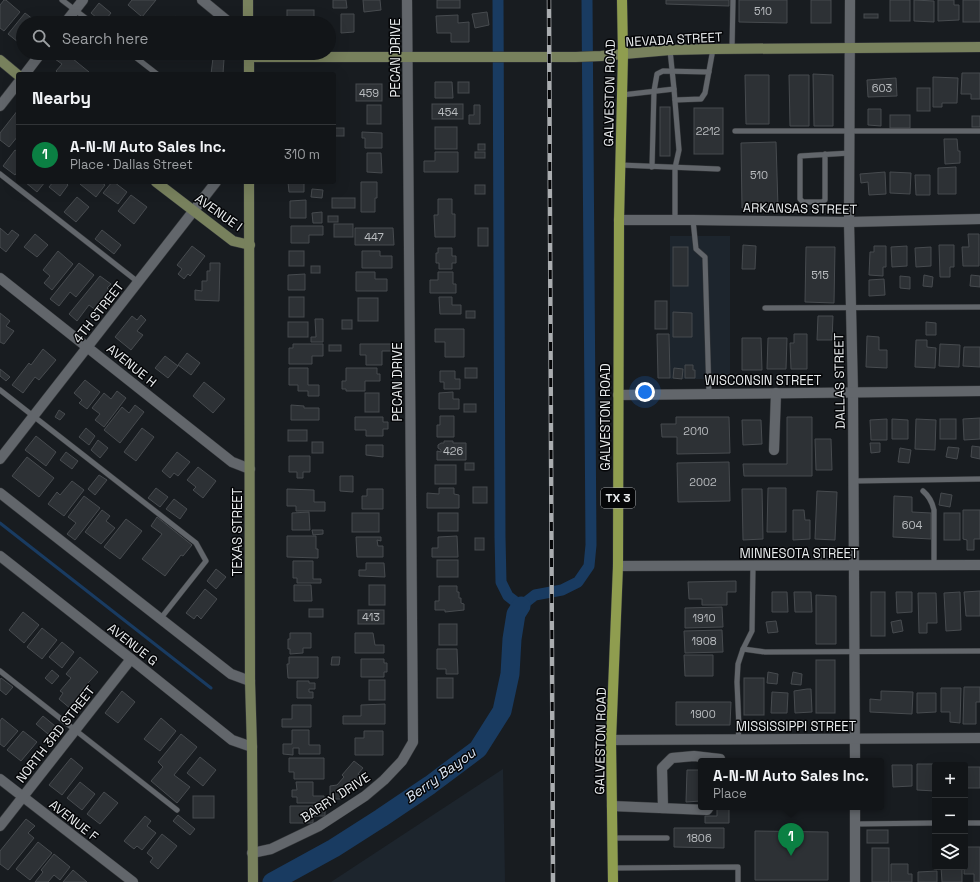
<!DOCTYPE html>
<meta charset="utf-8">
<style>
body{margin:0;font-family:"Space Grotesk",sans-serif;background:#1f2225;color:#f1f3f6}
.controls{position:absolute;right:12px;bottom:12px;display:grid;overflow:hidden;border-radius:4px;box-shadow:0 4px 16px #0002}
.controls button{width:36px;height:36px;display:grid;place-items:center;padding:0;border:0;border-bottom:1px solid #313437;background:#121518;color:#f1f3f6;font:20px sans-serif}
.you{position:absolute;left:645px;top:392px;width:14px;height:14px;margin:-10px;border:3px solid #fff;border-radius:50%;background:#1a73e8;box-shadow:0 0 0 6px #1a73e833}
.badge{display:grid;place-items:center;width:26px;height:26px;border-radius:50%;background:#0b8043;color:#fff;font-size:13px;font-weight:700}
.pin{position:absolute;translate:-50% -33px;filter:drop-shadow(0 1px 2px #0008)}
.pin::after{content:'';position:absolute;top:21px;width:14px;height:12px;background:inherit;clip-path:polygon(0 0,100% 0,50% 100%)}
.popup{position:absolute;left:698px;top:758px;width:186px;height:52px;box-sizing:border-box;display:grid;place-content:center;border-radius:4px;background:#121518;filter:drop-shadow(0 1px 3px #0005);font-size:13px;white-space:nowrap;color:#9c9fa2}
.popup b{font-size:15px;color:#f1f3f6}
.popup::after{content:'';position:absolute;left:50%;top:100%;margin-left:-8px;border:8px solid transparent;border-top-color:#121518}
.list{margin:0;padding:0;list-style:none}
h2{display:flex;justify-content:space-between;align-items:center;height:52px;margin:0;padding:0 16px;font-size:17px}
h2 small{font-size:13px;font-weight:400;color:#9c9fa2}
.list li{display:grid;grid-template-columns:26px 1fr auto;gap:12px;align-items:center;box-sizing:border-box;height:60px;padding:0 16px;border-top:1px solid #313437}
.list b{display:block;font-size:15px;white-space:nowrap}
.list p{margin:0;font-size:13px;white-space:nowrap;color:#9c9fa2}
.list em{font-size:13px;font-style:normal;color:#9c9fa2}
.icon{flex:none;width:22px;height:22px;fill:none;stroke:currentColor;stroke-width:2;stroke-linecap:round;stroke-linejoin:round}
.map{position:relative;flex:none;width:980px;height:882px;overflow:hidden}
.search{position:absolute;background:#121518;box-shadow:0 4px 16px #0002;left:16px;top:16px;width:320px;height:44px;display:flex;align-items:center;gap:10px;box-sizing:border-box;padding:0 14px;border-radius:22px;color:#9c9fa2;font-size:15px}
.panel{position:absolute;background:#121518;box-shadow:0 4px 16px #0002;left:16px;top:72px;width:320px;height:112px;border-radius:4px}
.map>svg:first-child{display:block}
.built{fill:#1d252d}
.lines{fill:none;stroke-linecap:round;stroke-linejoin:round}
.stream{stroke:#193b61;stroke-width:3}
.canal{stroke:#193b61;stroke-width:11}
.river{stroke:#193b61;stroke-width:19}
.building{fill:#2d3135;stroke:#474b4f}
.lane-casing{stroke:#36393c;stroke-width:6}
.street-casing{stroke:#36393c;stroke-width:11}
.secondary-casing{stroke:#36393c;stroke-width:11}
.primary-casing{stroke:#36393c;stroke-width:11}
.lane{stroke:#62666b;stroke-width:5}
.street{stroke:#62666b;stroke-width:10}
.secondary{stroke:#78815d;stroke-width:10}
.primary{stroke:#8f9d4f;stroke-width:10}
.rail-casing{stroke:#aaadb0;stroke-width:4.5}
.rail{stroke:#050608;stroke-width:3;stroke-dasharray:9;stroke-linecap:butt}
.labels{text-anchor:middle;stroke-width:3;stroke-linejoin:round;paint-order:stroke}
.number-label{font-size:11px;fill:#babdc0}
.shield{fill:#050608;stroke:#a5a7a9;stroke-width:1}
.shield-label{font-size:12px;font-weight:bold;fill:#e9ecee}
.street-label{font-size:13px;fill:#e9ecee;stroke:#050608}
.water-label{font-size:14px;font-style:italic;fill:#dae5f2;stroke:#050608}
</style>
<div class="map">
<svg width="980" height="882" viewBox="0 0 980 882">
<rect width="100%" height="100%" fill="#181c20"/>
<g class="built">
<rect x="670" y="236" width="60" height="143"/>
<path d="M503,769L505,882H331Z"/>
</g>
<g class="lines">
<path class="stream" d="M0,523L211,688"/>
<path class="canal" d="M498,0L500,537L501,582L508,596L521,606L535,595L562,590L578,582L589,566L591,545L587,0"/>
<path class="river" d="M272,882L334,848L381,818L430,785L478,749L502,711L510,674L512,639L516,614L521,606"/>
</g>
<g class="building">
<path d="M4,0H6L20,12L4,31L0,28V5Z"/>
<path d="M132,0H156L142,17L128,5Z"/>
<path d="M333,0H346L347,8H333Z"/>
<path d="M363,0H380L381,10L364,12Z"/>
<rect x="437" y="0" width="23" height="8"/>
<path d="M666,0H729V6L666,4Z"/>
<path d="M739,0H787V23L739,22Z"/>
<rect x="811" y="0" width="20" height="23"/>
<rect x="890" y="0" width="20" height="21"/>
<path d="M914,0L934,1V22L914,21Z"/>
<path d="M938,0H954V5H959V20L938,21Z"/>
<rect x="963" y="0" width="17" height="22"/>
<path d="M99,3L111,13L103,23L91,13Z"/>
<rect x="287" y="10" width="27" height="13"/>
<path d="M487,12L489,25L475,28L472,14Z"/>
<path d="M25,13L38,23H23V46L8,34Z"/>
<path d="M341,14H354V32L341,33Z"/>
<rect x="864" y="14" width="14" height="4"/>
<path d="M458,15V23L469,22V42H451V33H437L436,16Z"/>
<path d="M175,16L183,23H169Z"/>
<path d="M59,53H68L67,54L89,72L87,74H59L56,71L62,64L55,59Z"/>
<path d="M213,58L224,59L223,74H211Z"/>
<path d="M962,73H980V99H971V94H961Z"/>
<path d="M813,74L833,75V126H814Z"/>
<path d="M745,75H769V124H746Z"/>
<path d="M789,75H809V126H790Z"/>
<path d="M933,77L958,78L957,103H942V107H933Z"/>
<path d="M896,78L897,96L868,97L867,80Z"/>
<path d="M435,82H452L453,98H435Z"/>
<rect x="458" y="82" width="11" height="11"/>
<rect x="356" y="84" width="26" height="17"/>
<rect x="917" y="88" width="13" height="23"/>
<rect x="432" y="104" width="31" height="15"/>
<rect x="367" y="105" width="14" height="19"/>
<path d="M474,105H480V124H469V115H474Z"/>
<rect x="660" y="107" width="10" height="49"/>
<rect x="694" y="108" width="29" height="46"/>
<path d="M868,109H881V126L868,125Z"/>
<path d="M18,110V136L9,147L0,140V133Z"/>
<rect x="890" y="115" width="20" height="13"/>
<rect x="972" y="116" width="8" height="11"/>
<rect x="435" y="127" width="22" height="22"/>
<rect x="334" y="128" width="10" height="8"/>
<path d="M362,132L382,133V148H365V138H362Z"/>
<path d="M944,139H957L958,151H960V163L945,164Z"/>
<path d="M776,142L778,207L742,208L741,143Z"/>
<rect x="478" y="144" width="7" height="6"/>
<path d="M15,150L18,152V171L15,175L3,166Z"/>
<path d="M435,152H458V172H424V161H435Z"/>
<rect x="475" y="152" width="10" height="6"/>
<path d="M367,153H381L382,173L367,172Z"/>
<path d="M956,167V194H938V168Z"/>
<path d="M885,172L886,194L869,195L868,182L861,183L860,174Z"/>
<path d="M890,172L911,173L910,194L890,193Z"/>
<path d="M915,175H930V195H916Z"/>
<path d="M25,182H45L37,192Z"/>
<path d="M53,182H65L68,185L60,196L49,187Z"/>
<path d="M82,182H101L105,185L96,197L80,184Z"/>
<path d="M112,182H114L127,192L118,204L103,193Z"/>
<path d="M288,182H304V192H289Z"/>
<path d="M361,182H377V198H375V212H361Z"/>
<rect x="475" y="185" width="10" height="9"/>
<path d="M312,189L323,190L322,198L311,197Z"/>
<path d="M131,195L147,207L134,224L118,211Z"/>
<path d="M77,197L89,207L76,222L64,212Z"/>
<rect x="332" y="198" width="23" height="10"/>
<path d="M438,199H452V214H455V237H435L434,215H438Z"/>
<path d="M306,200V218H290V201Z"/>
<path d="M322,212V223H313L312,213Z"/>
<rect x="328" y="216" width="10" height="6"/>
<rect x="334" y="224" width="19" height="13"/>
<path d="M291,226H323V235H309V243H291Z"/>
<path d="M0,228L8,235L12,230L19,235L6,252L0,247Z"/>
<path d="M355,228H393L394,245H355Z"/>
<rect x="478" y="228" width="10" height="18"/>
<path d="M102,230L121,245L114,254L95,239Z"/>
<path d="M35,234L48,245L37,257L24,247Z"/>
<path d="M968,234H979V266H963L962,247H969Z"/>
<path d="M743,245L756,246L755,269H742Z"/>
<path d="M939,245H954V267H950V277H940Z"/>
<path d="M192,246L205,256L190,276L188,274L184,279L178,274L182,269L177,265Z"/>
<path d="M874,246H886V267H883V276L869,275L870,252H874Z"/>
<path d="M907,246V266L892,267L891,247Z"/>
<rect x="673" y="247" width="15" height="39"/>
<path d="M806,247H835L834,303L805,302Z"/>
<path d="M931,247V266L916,267L915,248Z"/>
<path d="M438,248H452V256H456V263H452V269H439V263H436V253H438Z"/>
<path d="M58,251L73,264L52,290L44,283L50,276L43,270Z"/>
<rect x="289" y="251" width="15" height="15"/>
<path d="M362,251H380V256H392V268H362Z"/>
<path d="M79,263L94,275L76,297L70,292L59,306L50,299Z"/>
<path d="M210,263H220L219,301L195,300V290L202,291V281H207V271H210Z"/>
<rect x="311" y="266" width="9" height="7"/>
<path d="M356,272H375V279H387V291H356Z"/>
<path d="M438,272H453V284H456V293H430V280H438Z"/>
<path d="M305,274V290H288V275Z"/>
<path d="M924,275L933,277L932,287L923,286Z"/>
<path d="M971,275L980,276V287L970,286Z"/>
<path d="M100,276L111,284L107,288L112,292L97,311L89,305L77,321L69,314Z"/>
<path d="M900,276L910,277V289L900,288Z"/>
<path d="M884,279L885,295L869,296V280Z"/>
<rect x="289" y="297" width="15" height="20"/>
<path d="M439,297H452V305H461V314H440Z"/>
<rect x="358" y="298" width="20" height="23"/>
<rect x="655" y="301" width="12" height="28"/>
<rect x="466" y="311" width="9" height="7"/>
<path d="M673,312L692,313V337H673Z"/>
<path d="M0,313L10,321L6,326L14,331L4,344L0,342Z"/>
<path d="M141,315L146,320L137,331L143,335L131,350L115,337L132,316L137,320Z"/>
<path d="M818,316H833L832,340H817Z"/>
<path d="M315,319H323V342H311V337H316Z"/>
<rect x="342" y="320" width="10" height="9"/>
<rect x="288" y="322" width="20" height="15"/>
<path d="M926,322L936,323V335H926Z"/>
<path d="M435,329H464V357H445V342H435Z"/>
<path d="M657,334H669L670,378H658Z"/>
<path d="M794,334H807V369H791L790,343H794Z"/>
<path d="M867,336L879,337V350H887V368L866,367Z"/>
<path d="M742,338H761L762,370H742Z"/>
<path d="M768,338H787L786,369H767Z"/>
<path d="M916,340H927V347L936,348L935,368L915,367Z"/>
<path d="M293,344H323V356H312V364H289V348H293Z"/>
<path d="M360,344H391V351H382V365H366V355H360Z"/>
<path d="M940,344L960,345L959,367L939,366Z"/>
<rect x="329" y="345" width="12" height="6"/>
<path d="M964,347H980V367L963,366Z"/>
<path d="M43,349L56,360L39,380L35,377L23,393L12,385L29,363L31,365Z"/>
<path d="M187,353L200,363L191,375L178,365Z"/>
<path d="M165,356L178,366L168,378L155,368Z"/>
<path d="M685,365H693V370H695V378H685Z"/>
<path d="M289,368H308V385H319V396H308V391H298V385H289Z"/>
<path d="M346,368H377V374H380V381H365V391H346V389H342V381H346Z"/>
<rect x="465" y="368" width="12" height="10"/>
<path d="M674,368L683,369L682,379L673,378Z"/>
<path d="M0,369L10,377L6,381L0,376Z"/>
<path d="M440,371H455V379H460V389H444V382H440Z"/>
<path d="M85,380L100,392L87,409L79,403L82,400L74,393Z"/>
<path d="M204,382L225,399L213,413L193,396Z"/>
<path d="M117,391L126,398L104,427L95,420L100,414L92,408L104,393L111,399Z"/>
<path d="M453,392V399H459V409H439V393Z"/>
<rect x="365" y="393" width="14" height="19"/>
<rect x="464" y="404" width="12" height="8"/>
<path d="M135,405L144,412L120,443L104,430L122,407L129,413Z"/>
<path d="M291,405L304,406V408H319V420H291Z"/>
<path d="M59,410L65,414L60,420L55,417Z"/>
<path d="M440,416H454V437H437V425H440Z"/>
<path d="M355,417H383V422H388V429H383V436H366V430H355Z"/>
<path d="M676,417H729L730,453L677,454V437H662L661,424H676Z"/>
<path d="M787,417H812V476H744L743,464H787Z"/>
<path d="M980,418V439L964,440L963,419Z"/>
<path d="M887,419V440H871L870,420Z"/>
<path d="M892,419L908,420V439H892Z"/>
<path d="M916,419L936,420L935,450L915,449Z"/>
<rect x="940" y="419" width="16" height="20"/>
<path d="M742,420H761L762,444L743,445Z"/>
<path d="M86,428L95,436L89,445L79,437Z"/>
<path d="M142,428L154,437L136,461L124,452Z"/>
<rect x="288" y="430" width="19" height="11"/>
<path d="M36,436L56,452L46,466L25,450Z"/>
<path d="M815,439H831L832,470H816Z"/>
<path d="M98,440L108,448L100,458L91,450Z"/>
<path d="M444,441H453V443H466V460H437V451L441,452V450L438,448V445L441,443H444Z"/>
<rect x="312" y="442" width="11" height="11"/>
<path d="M870,443H880V452L871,453Z"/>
<path d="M366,445H383V457L366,455Z"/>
<path d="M972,446L980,447V459L971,457Z"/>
<path d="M948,447L959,448L957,459L946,457Z"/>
<path d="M900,448L911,450L909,463L898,462Z"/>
<path d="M66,452L78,461L72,469L60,460Z"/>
<path d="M177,452L190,462L178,476L174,473L170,478L162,471Z"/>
<path d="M289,456H310V472H303V478H297V472H289Z"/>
<path d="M27,457L54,478L39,497L12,476Z"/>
<path d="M729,462L730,501L678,502L677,463Z"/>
<rect x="465" y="463" width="9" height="7"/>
<rect x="435" y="465" width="21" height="19"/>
<path d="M198,467L216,481L203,498L193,490L196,487L187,480Z"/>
<path d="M99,475L107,480L95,495L88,489Z"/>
<path d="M340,476H353V492L340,491Z"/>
<path d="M72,481L84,490L64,516L48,504L57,492L60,495Z"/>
<rect x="473" y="487" width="14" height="16"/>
<path d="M156,488L168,497L160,507L148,498Z"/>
<path d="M439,488H454V494L459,495V508H427V493L439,494Z"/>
<path d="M768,488H786V532H767Z"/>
<path d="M287,489L314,490V502H325V511H296V506H287Z"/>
<path d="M367,489H383V509H362V496H367Z"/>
<path d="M742,489H762L763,539L743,540Z"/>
<path d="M817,491L837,492L835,540L815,539Z"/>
<path d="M941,493L952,495L950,507L939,505Z"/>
<path d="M84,496L100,508L75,540L67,534L76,523L68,517Z"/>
<path d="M894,496L912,497V512L931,513V539L893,537Z"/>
<path d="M174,499L187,509L180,519L166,509Z"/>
<path d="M102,510L110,516L106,521L115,528L101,544L85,532Z"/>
<path d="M793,510H804L805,520H810V539L793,540Z"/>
<path d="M963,510H980V539H974V550H967V540L963,539Z"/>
<path d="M309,512L310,530H292V513Z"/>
<rect x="352" y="513" width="27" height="19"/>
<rect x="438" y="513" width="20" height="18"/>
<rect x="944" y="513" width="16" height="27"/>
<path d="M157,517L192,545L183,556L181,555L165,576L142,559L162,534L151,526Z"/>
<path d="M126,519L142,531L120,559L104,547Z"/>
<path d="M312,530H323V534L313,535Z"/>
<path d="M287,536H316V549H318V558L287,557Z"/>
<path d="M457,536L458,557H432V548H438V537Z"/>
<path d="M356,537H381V541L377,540L378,546H383V557H357Z"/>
<rect x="475" y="538" width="9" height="12"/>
<path d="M834,547L835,560H816V548Z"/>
<rect x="437" y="560" width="21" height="17"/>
<path d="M293,561H313V579H321V583H297V578H293Z"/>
<path d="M366,563H384L385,577L359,576V570H366Z"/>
<path d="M216,569L226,577L216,589L207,581Z"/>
<path d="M736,581V592H727V605H702V599H689L688,582Z"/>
<path d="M294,585H311L312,601H294Z"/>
<rect x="369" y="585" width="16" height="20"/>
<path d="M439,586H457V592H459V598H461V603L464,604V610L445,612V610H435V601H439Z"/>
<path d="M205,589L217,599L201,619L197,615L194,619L186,613Z"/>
<path d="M980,591V616H966L964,592Z"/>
<path d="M772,592H787L788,612H772Z"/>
<path d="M794,592H811L812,612H795Z"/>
<rect x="871" y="592" width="14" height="44"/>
<path d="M896,592H912V612L897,613Z"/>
<path d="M960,592L961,630L946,631L944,593Z"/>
<path d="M918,593H936L937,623H927V633H919Z"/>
<path d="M816,595L836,596V644H816Z"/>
<path d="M722,607L723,627L685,628V608Z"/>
<rect x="309" y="609" width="14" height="8"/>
<rect x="358" y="610" width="26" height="14"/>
<path d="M23,612L39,625L24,643L9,630Z"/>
<path d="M901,620L903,631L893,633L891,622Z"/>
<path d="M776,621L778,632L768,633L766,622Z"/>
<rect x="439" y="624" width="18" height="21"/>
<path d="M42,628L57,640L42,659L27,647Z"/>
<path d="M722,630L723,652L685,653L684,631Z"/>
<path d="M290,633H311V648H303V653L290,654V649H288V639H290Z"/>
<path d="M355,633H373L375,645H384V653H355Z"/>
<path d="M62,642L74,652L62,668L49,657Z"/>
<path d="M437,649H457L458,674H446V669H437Z"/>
<path d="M684,655H713V676H685Z"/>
<path d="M80,657L98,672L80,692L84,695L71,709L59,699L63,693L60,691L71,678L66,674Z"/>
<path d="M289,657H318V678H288L287,664H289Z"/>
<path d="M332,657H340L339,665H331Z"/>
<path d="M361,659H384V663H387V672H384V677H361Z"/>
<rect x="816" y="660" width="19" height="53"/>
<path d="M52,670L59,676L52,684L45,678Z"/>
<path d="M768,672L778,674L777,684L767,683Z"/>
<path d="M793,672L802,674L801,685L791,684Z"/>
<path d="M1,678L13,687L6,695L0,690V680Z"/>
<rect x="437" y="678" width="16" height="20"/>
<rect x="744" y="678" width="20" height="37"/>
<rect x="369" y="680" width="16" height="20"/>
<path d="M297,681H309V683H315V689H309V692H313V698H297Z"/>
<path d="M964,687H980V702H976V724H963Z"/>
<path d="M941,688H961L960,723L950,722V712H941Z"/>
<path d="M807,689H811L812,712L795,713L794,691Z"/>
<path d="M122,691L135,702L118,723L105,713Z"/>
<path d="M881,691L913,692L912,714L870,712V699L881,700Z"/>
<path d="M772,692L788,693L787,713H771Z"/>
<path d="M917,693H936V712L917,713Z"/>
<path d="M676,702H731L730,725H676Z"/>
<path d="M385,704V724H343V716H361V705Z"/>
<path d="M292,705H311V727H282V719H292Z"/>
<path d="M43,716L55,726L48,734L36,724Z"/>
<path d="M2,718L18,731L4,747L0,744V721Z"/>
<path d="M161,718L176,731L160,751L144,739Z"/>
<path d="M292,730H309V745H320V754H299V748H293V755L283,754V744H292Z"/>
<path d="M23,731L37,742L21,761L7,750Z"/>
<path d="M364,731H383V755H355V738H364Z"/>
<path d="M181,734L197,747L174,775L190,787L177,803L151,781L163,767L158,762Z"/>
<path d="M200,757L216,770L203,786L187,773Z"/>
<path d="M71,758L83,768L62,795L49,785Z"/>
<path d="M289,758H324V779H294V772H289Z"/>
<path d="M354,761L363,768L358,774L362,776L347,794L341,790L342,799H330V786L337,785L344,777L342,775Z"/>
<path d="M917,764H937L935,765V791L917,790Z"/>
<path d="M892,765H912V786L893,787Z"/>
<rect x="965" y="767" width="15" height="21"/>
<path d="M687,770H701V801L686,802Z"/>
<path d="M80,782L95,794L82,810L67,798Z"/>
<path d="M296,782H313V796H324V803H297V797H292V790H297Z"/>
<path d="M104,792L118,803L100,824L87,814Z"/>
<rect x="193" y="796" width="21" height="22"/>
<path d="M290,806H325V816H313V823H290Z"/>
<path d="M717,808H729V823H705V816H717Z"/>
<path d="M178,815L195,829L190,835L173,821Z"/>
<path d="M145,816L151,821L147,826L156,833L142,850L137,846L134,849L124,841Z"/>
<path d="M26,819L35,826L28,833L34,838L8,870L0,864V851Z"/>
<path d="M674,828H724V848L674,847Z"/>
<rect x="867" y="830" width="21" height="13"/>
<path d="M755,831L828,832V880H755Z"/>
<path d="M162,834L177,846L158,869L150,862L153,858L147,853Z"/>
<path d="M38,842L52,853L30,880L16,869Z"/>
<path d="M965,847H980V882H974V874H964Z"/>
<rect x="872" y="848" width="17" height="34"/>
<path d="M54,854L70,867L60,880L54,875L48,882H35L43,872L41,870Z"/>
<path d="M891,864H908V874H912V882H891Z"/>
<path d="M941,867H962V882H942Z"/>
<path d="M73,870L87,882H63Z"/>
<path d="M937,871V882H918V872Z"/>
</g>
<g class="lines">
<g class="lane-casing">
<g id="lane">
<path d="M62,0L92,23"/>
<path d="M732,48L733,0"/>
<path d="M670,50L674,89L679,150L675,168V220"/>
<path d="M130,53L157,74"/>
<path d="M622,95L674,89"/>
<path d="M675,100L701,99L705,93L713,49"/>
<path d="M735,131H980"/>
<path d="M825,154V200L822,202H803L800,199V156L850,153"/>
<path d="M620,165L718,169"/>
<path d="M652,167L654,91L657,74L663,71L709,72"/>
<path d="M0,174L138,282"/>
<path d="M693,220L696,249L705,257L709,394"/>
<path d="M765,308L980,307"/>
<path d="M0,390L196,543L206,561L161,618"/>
<path d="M853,481L980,479"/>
<path d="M923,491C929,496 932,501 934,510V565"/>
<path d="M743,649L765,652L980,651"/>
<path d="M0,671L177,810"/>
<path d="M738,739L739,728L737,682L738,664L743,649L752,631L753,566"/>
<path d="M965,823H980"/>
<path d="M855,824L935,823"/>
<path d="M612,838H667"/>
<path d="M612,868L738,867V882"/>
</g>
</g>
<g class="street-casing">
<g id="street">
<path d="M202,0L230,23"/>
<path d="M850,0L849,222L853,393L855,761"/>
<path d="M65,23L83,0"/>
<path d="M25,74L41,53"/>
<path d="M0,106L18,83"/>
<path d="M619,220H693L849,222L980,219"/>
<path d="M0,278L232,462L250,469"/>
<path d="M618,395L980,391"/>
<path d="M774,450L776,393"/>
<path d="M0,459L216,182"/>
<path d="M0,493L231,674L250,681"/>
<path d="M0,556L131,659L232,740L252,747"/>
<path d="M618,566L980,565"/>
<path d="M611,740L980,738"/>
<path d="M0,779L133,882"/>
<path d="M612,806L707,810L709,807"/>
<path d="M855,807V882"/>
<path d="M663,808L662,768L672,758L694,756L720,759V761"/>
<path d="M0,826L131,659"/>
<path d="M252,853L271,849L319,826L365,796L384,780L402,761L413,742L407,0"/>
</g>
</g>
<g class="secondary-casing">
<g id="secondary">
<path d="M248,0V23"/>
<path d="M249,57H576L601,56L670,50L713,49L980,47"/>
<path d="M0,60L18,75"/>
<path d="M249,74V53"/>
<path d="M156,182L233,241L250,245"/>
<path d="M249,182L250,681L252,747L253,882"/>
</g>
</g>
<g class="primary-casing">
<path id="primary" d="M613,882L611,740L618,566L619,220L623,54L622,0"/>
</g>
<use href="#lane" class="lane"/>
<use href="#street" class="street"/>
<use href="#secondary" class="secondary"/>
<use href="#primary" class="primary"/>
<g class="rail-casing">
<path id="rail" d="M549,0L553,882"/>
</g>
<use href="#rail" class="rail"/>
</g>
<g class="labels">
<g class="number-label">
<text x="763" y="15">510</text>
<text x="882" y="92">603</text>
<text x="369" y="97">459</text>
<text x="448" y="116">454</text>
<text x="708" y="135">2212</text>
<text x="759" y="179">510</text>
<text x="374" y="241">447</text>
<text x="820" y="279">515</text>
<text x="696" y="435">2010</text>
<text x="453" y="455">426</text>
<text x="703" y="486">2002</text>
<text x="912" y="529">604</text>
<text x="371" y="621">413</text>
<text x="704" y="622">1910</text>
<text x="704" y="645">1908</text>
<text x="703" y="718">1900</text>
<text x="699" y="842">1806</text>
</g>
<rect class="shield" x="601" y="488" width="34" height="20" rx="3"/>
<g class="shield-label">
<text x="618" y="502">TX 3</text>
</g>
<g class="street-label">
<text transform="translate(674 39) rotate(-3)" y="5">NEVADA STREET</text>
<text transform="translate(395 58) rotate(-90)" y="5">PECAN DRIVE</text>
<text transform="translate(609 93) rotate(-89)" y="5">GALVESTON ROAD</text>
<text transform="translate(800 208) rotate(1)" y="5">ARKANSAS STREET</text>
<text transform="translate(219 212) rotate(35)" y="5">AVENUE I</text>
<text transform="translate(98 312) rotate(-52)" y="5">4TH STREET</text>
<text transform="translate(132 365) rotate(39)" y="5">AVENUE H</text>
<text x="763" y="385">WISCONSIN STREET</text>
<text transform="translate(839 381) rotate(-91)" y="5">DALLAS STREET</text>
<text transform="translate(397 382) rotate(-90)" y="5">PECAN DRIVE</text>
<text transform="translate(605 417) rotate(-90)" y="5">GALVESTON ROAD</text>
<text transform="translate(237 532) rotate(-90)" y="5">TEXAS STREET</text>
<text x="799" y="558">MINNESOTA STREET</text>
<text transform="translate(133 644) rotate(38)" y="5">AVENUE G</text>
<text x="796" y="731">MISSISSIPPI STREET</text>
<text transform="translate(55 734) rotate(-52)" y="5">NORTH 3RD STREET</text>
<text transform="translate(600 741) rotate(-89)" y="5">GALVESTON ROAD</text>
<text transform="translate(335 797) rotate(-33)" y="5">BARRY DRIVE</text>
<text transform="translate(74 820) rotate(38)" y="5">AVENUE F</text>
</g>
<g class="water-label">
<text transform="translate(440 775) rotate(-36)" y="5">Berry Bayou</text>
</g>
</g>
</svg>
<div class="controls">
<button>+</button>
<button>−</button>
<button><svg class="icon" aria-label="layers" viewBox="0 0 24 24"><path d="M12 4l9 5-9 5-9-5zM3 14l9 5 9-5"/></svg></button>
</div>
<div class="you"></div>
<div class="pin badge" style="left:791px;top:856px">1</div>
<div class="popup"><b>A-N-M Auto Sales Inc.</b>Place</div>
<div class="search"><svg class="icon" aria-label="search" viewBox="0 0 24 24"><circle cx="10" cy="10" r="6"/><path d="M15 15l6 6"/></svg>Search here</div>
<section class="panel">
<h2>Nearby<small></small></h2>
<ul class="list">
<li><span class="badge">1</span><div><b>A-N-M Auto Sales Inc.</b><p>Place · Dallas Street</p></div><em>310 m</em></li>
</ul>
</section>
</div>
